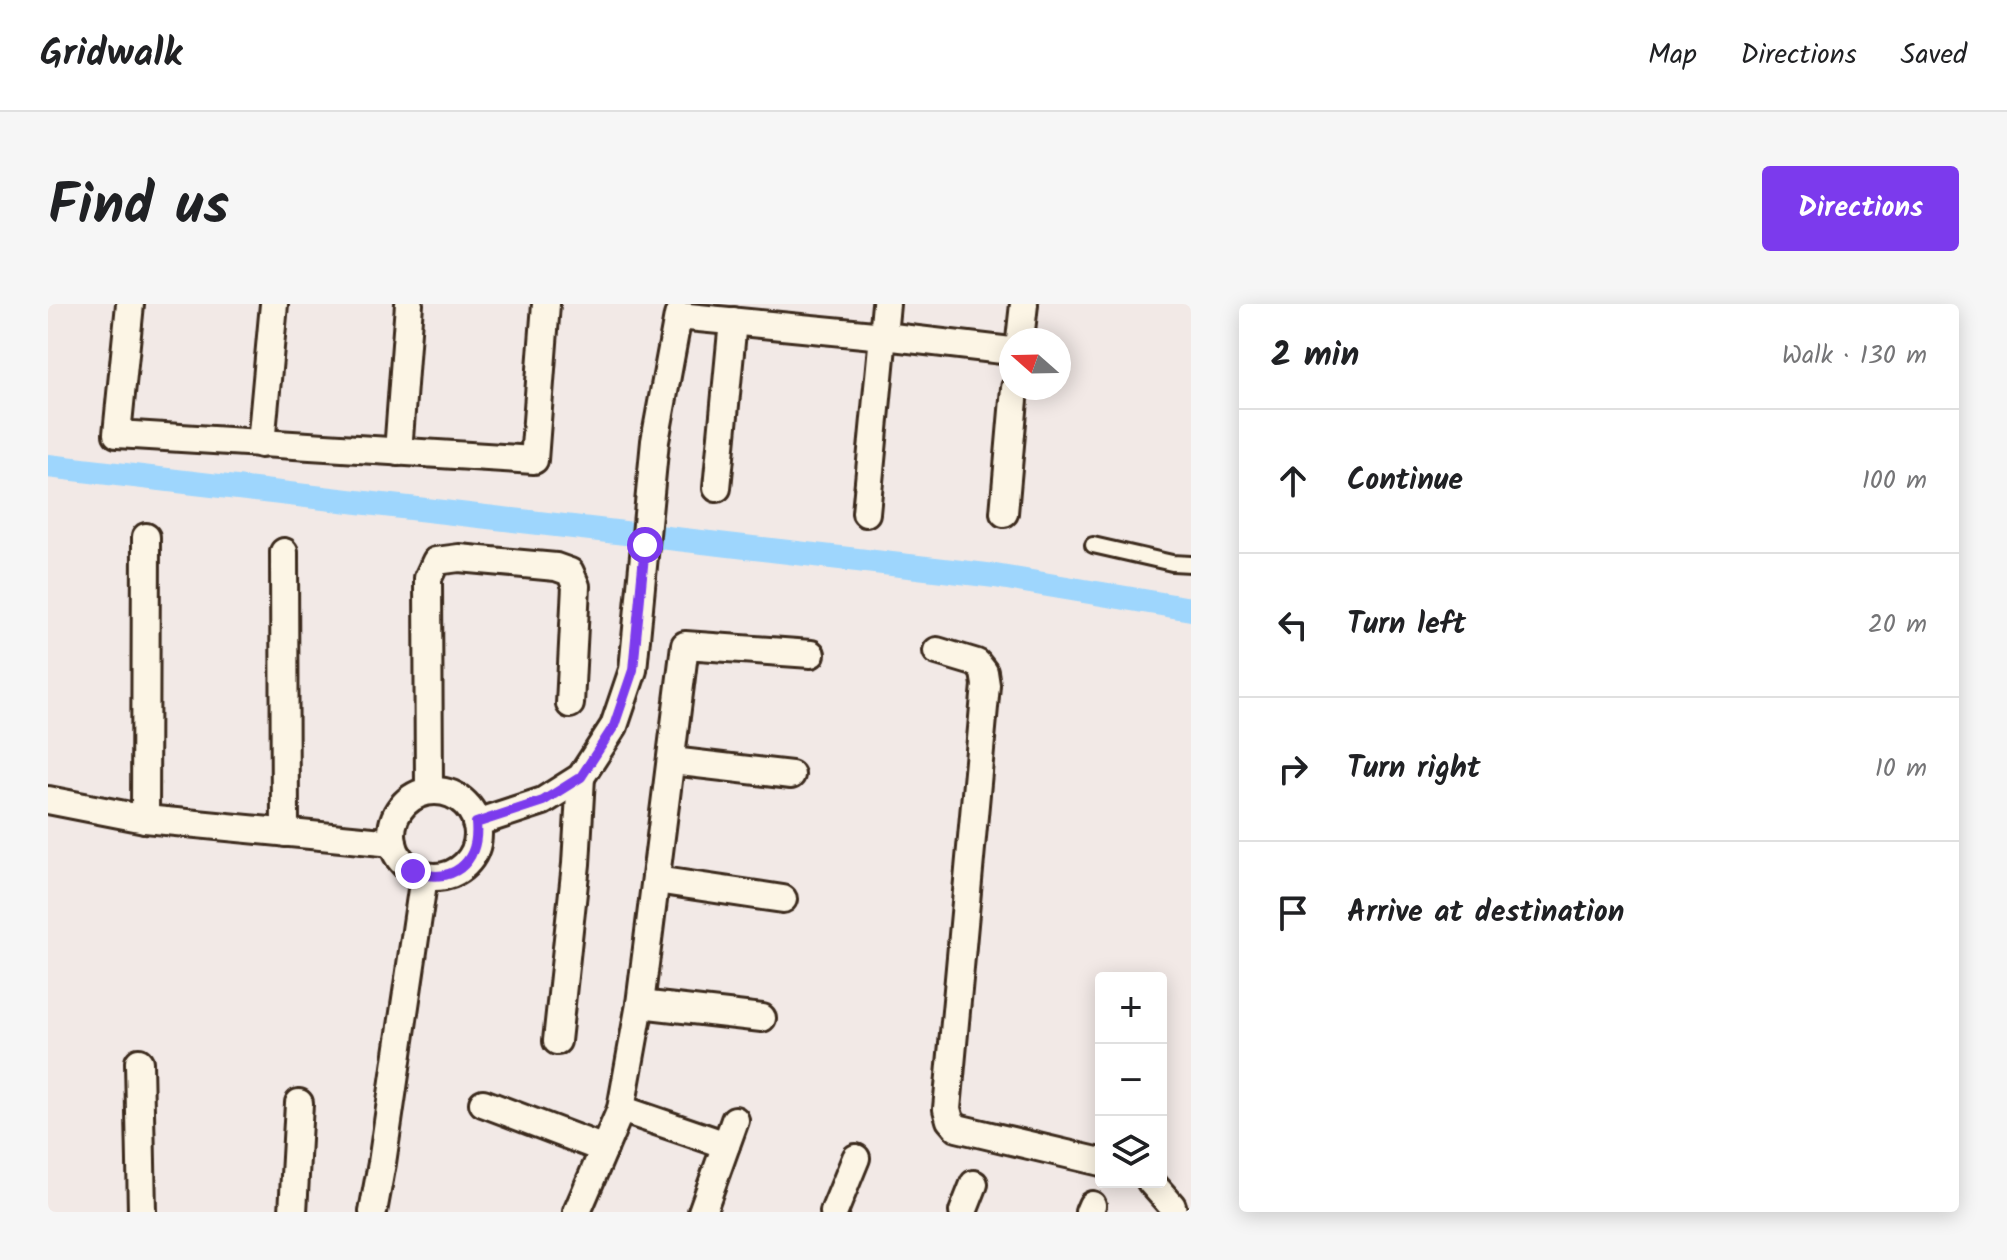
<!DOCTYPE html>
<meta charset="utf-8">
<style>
body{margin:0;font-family:Kalam,sans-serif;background:#f6f6f6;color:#202124}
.controls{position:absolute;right:24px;bottom:24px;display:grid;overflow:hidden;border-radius:8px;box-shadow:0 4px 20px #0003}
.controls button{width:72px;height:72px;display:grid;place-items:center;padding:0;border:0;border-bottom:2px solid #e0e0e0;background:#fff;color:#202124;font:40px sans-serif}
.compass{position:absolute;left:951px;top:24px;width:72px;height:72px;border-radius:50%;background:#fff;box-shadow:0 4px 20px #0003;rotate:290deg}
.stop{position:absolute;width:24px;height:24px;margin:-18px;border:6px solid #7c3aed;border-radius:50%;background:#fff}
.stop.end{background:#7c3aed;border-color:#fff;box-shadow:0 2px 8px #0008}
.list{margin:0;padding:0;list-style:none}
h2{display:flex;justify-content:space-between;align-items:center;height:104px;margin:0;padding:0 32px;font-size:34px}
h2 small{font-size:26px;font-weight:400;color:#757577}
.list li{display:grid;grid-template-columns:52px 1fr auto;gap:24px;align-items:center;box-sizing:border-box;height:144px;padding:0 32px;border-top:2px solid #e0e0e0}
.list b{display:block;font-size:30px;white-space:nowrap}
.list em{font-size:26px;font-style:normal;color:#757577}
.icon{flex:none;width:44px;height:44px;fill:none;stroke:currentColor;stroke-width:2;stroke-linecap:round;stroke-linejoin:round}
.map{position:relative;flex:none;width:1143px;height:908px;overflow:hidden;border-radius:8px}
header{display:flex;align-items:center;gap:48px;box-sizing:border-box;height:112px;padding:0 40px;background:#fff;border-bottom:2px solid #e0e0e0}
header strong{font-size:38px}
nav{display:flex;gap:44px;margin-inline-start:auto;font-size:28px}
.intro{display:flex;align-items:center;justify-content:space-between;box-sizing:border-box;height:192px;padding:0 48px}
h1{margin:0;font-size:56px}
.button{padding:20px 36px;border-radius:8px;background:#7c3aed;color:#fff;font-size:28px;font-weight:700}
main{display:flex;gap:48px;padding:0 48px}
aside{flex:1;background:#fff;border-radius:8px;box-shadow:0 4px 20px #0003}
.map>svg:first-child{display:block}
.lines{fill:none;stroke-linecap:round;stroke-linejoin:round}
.canal{stroke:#9ed6fd;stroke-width:24}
.service-casing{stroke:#3b2a1e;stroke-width:20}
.minor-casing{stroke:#3b2a1e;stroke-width:32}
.service{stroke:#fcf5e5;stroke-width:14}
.minor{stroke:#fcf5e5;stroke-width:26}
.route{stroke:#7c3aed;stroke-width:10}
</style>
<header>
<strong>Gridwalk</strong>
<nav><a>Map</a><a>Directions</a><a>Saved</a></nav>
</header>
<div class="intro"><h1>Find us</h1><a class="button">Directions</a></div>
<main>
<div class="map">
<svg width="1143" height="908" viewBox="0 0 1143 908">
<rect width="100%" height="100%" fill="#f2e9e6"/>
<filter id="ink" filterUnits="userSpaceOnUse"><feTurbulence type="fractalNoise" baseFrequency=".0125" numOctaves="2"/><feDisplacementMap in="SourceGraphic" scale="16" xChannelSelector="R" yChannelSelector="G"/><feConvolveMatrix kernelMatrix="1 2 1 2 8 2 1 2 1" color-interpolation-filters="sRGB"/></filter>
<g filter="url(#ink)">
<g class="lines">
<path class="canal" d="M0,162L947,272L1143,305"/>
<g class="service-casing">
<path id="service" d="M1045,241L1124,259L1143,260"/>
</g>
<g class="minor-casing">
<g id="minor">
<path d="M82,0L69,130L486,156L498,0"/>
<path d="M972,36L976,0"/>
<path d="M213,140L226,0"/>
<path d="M350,148L361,0"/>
<path d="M669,184L685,17"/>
<path d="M818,209L838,0"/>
<path d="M956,209L967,84"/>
<path d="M236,248L237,529"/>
<path d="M889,347L929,359L936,368L938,381L899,805L902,816L909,824L1053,858"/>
<path d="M624,457L743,471"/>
<path d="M381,487L380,274L388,257L411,254L508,263L522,268L528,282L522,400"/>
<circle cx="387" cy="530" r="43"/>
<path d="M0,496L97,515L345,539"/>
<path d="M97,515L98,233"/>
<path d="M428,519L495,497L533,473L566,422L585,366L607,137L630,12L836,32L963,47"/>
<path d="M608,576L735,595"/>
<path d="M592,700L714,714"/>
<path d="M509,737L528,560L533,473"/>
<path d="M91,758L94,908"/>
<path d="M435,799L556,845"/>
<path d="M573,805L678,841"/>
<path d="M1103,878L1124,902L1125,908"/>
<path d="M245,908L251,799"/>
<path d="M325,908L334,859L376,572"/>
<path d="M529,908L573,805L592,700L637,341L763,350"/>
<path d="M654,908L687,816"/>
<path d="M786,908L808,854"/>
<path d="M915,908L926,880"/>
<path d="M1041,908L1044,901"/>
</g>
</g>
<use href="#service" class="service"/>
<use href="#minor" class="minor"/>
</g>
</g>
<g class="lines" filter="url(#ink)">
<path class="route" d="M365,567C403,582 432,560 428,519L495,497L533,473L566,422L585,366L597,241"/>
</g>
</svg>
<div class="controls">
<button>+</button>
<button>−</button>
<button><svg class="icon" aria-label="layers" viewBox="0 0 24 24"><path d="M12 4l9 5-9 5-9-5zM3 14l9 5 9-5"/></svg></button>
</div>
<svg class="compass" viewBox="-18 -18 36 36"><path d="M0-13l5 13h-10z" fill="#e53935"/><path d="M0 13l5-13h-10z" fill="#757577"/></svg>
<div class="stop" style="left:597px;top:241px"></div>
<div class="stop end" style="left:365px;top:567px"></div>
</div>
<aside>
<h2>2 min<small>Walk · 130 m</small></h2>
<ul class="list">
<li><svg class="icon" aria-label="ahead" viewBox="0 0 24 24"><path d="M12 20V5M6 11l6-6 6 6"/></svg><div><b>Continue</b></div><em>100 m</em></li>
<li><svg class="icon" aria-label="left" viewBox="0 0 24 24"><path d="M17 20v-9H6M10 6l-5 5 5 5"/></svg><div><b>Turn left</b></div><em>20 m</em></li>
<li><svg class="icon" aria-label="right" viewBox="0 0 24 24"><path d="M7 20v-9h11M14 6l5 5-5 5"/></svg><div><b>Turn right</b></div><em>10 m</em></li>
<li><svg class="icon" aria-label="arrive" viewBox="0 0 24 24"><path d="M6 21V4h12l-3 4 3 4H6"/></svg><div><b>Arrive at destination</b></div></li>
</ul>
</aside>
</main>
